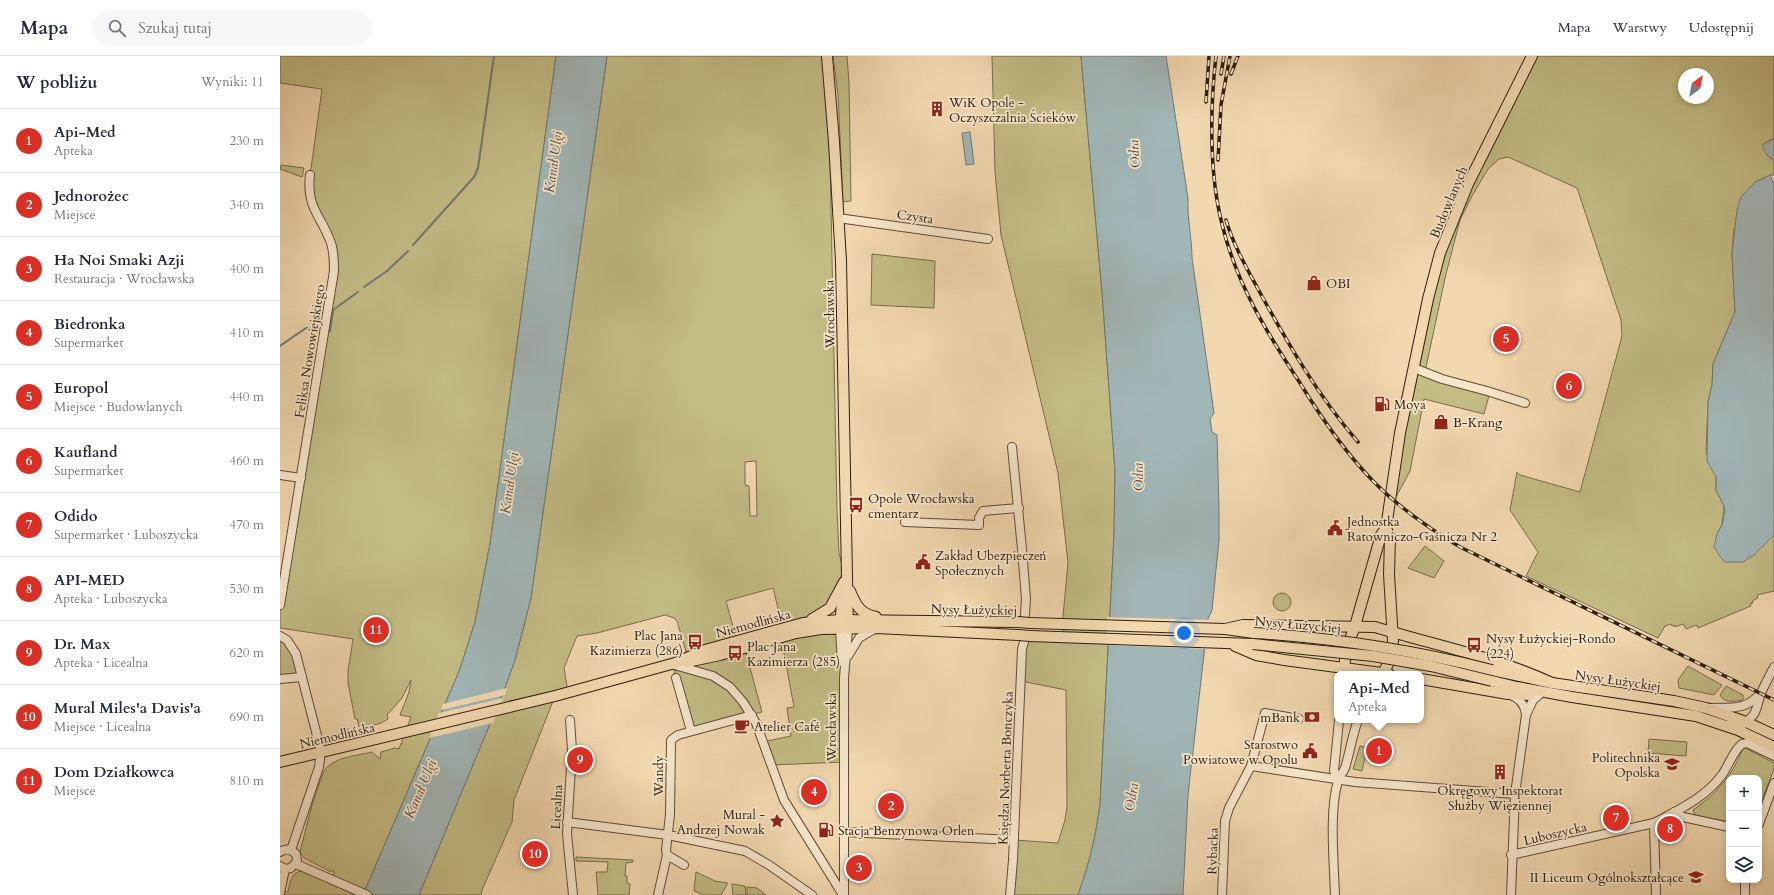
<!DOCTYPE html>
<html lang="pl">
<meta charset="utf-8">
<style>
body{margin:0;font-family:Cardo,serif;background:#f6f6f7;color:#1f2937}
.controls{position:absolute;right:12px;bottom:12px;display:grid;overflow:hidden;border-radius:8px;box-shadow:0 2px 6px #0003}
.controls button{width:36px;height:36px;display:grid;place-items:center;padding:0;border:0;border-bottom:1px solid #e0e1e3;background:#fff;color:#1f2937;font:20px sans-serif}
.compass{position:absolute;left:1398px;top:12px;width:36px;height:36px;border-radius:50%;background:#fff;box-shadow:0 2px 6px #0003;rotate:32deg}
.you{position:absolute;left:904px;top:577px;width:14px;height:14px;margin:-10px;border:3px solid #fff;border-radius:50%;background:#1a73e8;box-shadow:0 0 0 6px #1a73e833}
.badge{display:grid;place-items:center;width:26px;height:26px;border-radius:50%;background:#d93025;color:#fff;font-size:13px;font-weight:700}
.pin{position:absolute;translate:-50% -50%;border:2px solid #fff;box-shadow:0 1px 4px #0006}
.popup{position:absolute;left:1054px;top:615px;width:90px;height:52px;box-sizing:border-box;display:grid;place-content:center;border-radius:8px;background:#fff;filter:drop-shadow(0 1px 3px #0005);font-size:13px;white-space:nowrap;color:#747a83}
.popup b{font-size:15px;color:#1f2937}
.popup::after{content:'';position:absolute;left:50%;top:100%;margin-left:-8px;border:8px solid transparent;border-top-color:#fff}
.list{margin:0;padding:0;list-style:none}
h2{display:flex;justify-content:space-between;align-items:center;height:52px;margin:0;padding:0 16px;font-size:17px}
h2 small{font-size:13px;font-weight:400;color:#747a83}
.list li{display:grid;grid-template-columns:26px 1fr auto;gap:12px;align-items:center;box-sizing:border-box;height:64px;padding:0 16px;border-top:1px solid #e0e1e3}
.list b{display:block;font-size:15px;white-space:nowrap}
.list p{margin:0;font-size:13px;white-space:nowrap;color:#747a83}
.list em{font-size:13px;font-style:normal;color:#747a83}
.icon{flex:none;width:22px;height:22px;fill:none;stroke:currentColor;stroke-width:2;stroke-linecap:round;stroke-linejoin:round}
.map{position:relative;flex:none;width:1494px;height:839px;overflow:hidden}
header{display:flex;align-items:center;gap:24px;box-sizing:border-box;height:56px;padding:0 20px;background:#fff;border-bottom:1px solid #e0e1e3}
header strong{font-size:19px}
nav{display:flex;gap:22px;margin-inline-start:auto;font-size:14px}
.search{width:280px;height:36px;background:#f6f6f7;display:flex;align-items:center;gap:10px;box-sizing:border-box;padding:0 14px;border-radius:22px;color:#747a83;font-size:15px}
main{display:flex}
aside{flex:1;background:#fff}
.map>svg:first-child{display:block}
.green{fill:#c3bc85;stroke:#796d4a;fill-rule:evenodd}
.water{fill:#a1b6b7;stroke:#737973}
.pier{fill:#f2d8af}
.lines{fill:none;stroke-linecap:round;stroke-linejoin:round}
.stream{stroke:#737973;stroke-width:2}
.minor-casing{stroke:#604c36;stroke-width:10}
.major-casing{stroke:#2f1e0e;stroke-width:12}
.minor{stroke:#f7e6cb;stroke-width:8}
.major{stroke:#f2d8af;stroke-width:10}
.rail-casing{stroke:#2f1e0e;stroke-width:3.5}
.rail{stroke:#f7e6cb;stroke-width:2;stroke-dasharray:6;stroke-linecap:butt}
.major-bridge-casing{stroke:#2f1e0e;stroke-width:12;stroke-linecap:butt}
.major-bridge{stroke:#f2d8af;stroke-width:10}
.labels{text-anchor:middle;stroke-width:3.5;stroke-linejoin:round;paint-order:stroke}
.poi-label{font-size:13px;fill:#2f1e0e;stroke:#f7e6cb;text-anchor:start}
.street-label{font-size:13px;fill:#2f1e0e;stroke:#f7e6cb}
.water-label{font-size:14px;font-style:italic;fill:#514c41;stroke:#f7e6cb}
</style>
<header>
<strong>Mapa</strong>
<div class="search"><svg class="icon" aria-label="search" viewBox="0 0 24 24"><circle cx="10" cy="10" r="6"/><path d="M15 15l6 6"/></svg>Szukaj tutaj</div>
<nav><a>Mapa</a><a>Warstwy</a><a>Udostępnij</a></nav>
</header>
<main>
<aside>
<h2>W pobliżu<small>Wyniki: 11</small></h2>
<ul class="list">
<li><span class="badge">1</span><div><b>Api-Med</b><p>Apteka</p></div><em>230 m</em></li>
<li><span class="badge">2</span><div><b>Jednorożec</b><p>Miejsce</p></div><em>340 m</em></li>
<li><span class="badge">3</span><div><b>Ha Noi Smaki Azji</b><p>Restauracja · Wrocławska</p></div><em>400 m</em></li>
<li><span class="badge">4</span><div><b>Biedronka</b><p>Supermarket</p></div><em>410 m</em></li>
<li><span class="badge">5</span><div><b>Europol</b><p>Miejsce · Budowlanych</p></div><em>440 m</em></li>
<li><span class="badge">6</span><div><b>Kaufland</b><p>Supermarket</p></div><em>460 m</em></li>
<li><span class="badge">7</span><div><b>Odido</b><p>Supermarket · Luboszycka</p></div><em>470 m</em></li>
<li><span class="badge">8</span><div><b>API-MED</b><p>Apteka · Luboszycka</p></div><em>530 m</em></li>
<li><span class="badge">9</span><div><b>Dr. Max</b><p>Apteka · Licealna</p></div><em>620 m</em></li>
<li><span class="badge">10</span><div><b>Mural Miles'a Davis'a</b><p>Miejsce · Licealna</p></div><em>690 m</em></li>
<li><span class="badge">11</span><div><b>Dom Działkowca</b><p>Miejsce</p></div><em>810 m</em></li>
</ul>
</aside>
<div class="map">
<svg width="1494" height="839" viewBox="0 0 1494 839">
<rect width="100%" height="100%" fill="#f2d8af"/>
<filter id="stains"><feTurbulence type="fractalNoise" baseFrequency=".005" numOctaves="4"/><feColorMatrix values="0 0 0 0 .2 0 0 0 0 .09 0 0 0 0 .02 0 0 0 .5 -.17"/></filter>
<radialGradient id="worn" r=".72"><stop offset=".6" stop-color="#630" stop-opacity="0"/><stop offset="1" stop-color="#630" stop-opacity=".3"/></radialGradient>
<g class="green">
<path d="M0,0H276L210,488L195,566L180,613L83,839H0L1,834L8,836C13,805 24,816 46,825L54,817L53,814L51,816L24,802L20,796L32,749L43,717C51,701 76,700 92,696L100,703L101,696L115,692L119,693L131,661L120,659L129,636L131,624L122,642L107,659L108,663L101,667L80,673L77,663H75L68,627V615L73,583L0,572V549L54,204L29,127L42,33L0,27Z"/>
<path d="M327,0H542L550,100L557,454L559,497L563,513L557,537L550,552L503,572L493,532L446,545L457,585L407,599L397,565L394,562L385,559L317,577L297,580L284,612L288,636L275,640L234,744L232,766L202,834L201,839H139L224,634L235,604L251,542ZM476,405L477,460H470L469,430L465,429V406Z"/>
<path d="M553,0H567L569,27L571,145L563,146L558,38Z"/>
<path d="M712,0H801L822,236L835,415L834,479L820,748C816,780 809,809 798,839H730L734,784L778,787L785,764L787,751L786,634L741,625L742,581L783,582V560L788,507L778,417L721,179L715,116Z"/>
<path d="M1252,0H1494V82L1485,87L1487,99L1494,105V119H1490L1454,173L1452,198L1455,256L1433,308L1432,329L1428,346L1426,396L1436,421V434L1444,450L1442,469L1437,478L1474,499L1494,479V535L1477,539L1478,542L1472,545L1473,547L1470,548L1471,550L1418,572L1417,569L1406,573L1403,568L1395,571V569L1392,570L1391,568L1385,570L1378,582L1246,520L1258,496L1230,454L1237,416L1240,419L1300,436L1342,280L1341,264L1297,132L1228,101L1219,103L1208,113L1192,140L1180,164L1166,218L1146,311L1147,315L1210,336L1204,358L1144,343L1130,415L1116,441L1110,435L1156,209ZM1404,18H1428V42H1404Z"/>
<path d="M1,109L24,112L22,121L0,113Z"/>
<path d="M592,198L655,205L654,252L591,249Z"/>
<path d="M1145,490L1164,505L1154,522L1128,512Z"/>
<circle cx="1002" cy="546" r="9"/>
<path d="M560,573L564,706L491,709L483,686L511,680L507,652L514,651L501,581Z"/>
<path d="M0,580L7,584L22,621L0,623Z"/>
<path d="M466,597L482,656L411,675L394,615Z"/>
<path d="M1408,610L1442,629L1434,639L1399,632L1398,624Z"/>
<path d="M1446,630L1463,639V644C1454,645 1445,648 1440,639Z"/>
<path d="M1369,683L1407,686L1406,700L1368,697Z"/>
<path d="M1080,690L1087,692L1082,715L1073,713Z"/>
<path d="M1463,692H1465L1494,707V713L1479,752V722H1449V766L1415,759L1413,754C1429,743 1444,729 1453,713C1457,706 1460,699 1463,692Z"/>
<path d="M296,801L353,804V806L346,807L345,820H347V827L350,828L349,839H318L316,816H327L328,806L296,805Z"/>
<path d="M416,816L435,825L448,827L441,839H424L414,835Z"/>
<path d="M452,828L465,830L466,839H453Z"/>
<path d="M467,831L477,832L486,839H467Z"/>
</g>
<g class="water">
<path d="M276,0H327L251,542L235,604L224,634L139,839H83L180,613L195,566L210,488Z"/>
<path d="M801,0H886L908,142C907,162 912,182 912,202L934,357L930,363L932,376L937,379L939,453V484L932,554L928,563L908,739L903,839H798C809,809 816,780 820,748L834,479L835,415L822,236Z"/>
<path d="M690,76L694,108L686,109L682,77Z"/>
<path d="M1494,82V105L1487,99L1482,89Z"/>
<path d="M1490,119L1494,128V479L1474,499L1463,506H1446L1441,502L1434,491L1437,478L1442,469L1445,455L1444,450L1436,434V421L1427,405L1428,346L1432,329L1433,308L1455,256L1452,198L1457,154L1461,141L1475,126Z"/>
</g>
<g class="pier">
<path d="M827,561L930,564L927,593L826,589Z"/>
<path d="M227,632L225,639L161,654L163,648Z"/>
<path d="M223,642L213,667L149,682L159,657Z"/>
</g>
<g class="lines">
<g class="stream">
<path d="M133,189L194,121L198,112L214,0"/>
<path d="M84,231L107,215L128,195"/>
<path d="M47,275H50L53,254L78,236"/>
<path d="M0,290L26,272L43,274"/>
</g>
<g class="minor-casing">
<g id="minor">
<path d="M558,162L708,183"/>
<path d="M1134,312L1162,323L1207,335L1245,347"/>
<path d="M732,391L742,493L746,543L745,558"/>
<path d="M0,419L21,422"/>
<path d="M625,466L699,469V462L703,455L739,452"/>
<path d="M0,549L54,215C54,206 54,196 51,187C41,159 26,152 30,119"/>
<path d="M560,573L562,606"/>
<path d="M0,580L7,584L16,598L41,695L39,711L11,794"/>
<path d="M568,600L579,582L596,572"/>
<path d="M391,608L433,620L450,631L463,646L476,667L504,744L563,839"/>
<path d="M396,622L411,675"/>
<path d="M0,623L22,621"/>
<path d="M1230,639C1240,642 1245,649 1246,659"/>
<path d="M1429,652C1450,651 1465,655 1480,638"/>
<path d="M290,664L292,694L287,778L293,839"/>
<path d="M1448,669H1462C1479,657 1475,654 1481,637C1485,628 1490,619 1494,611"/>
<path d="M971,710L1075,726L1235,738"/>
<path d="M1058,723L1054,715L1059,664"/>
<path d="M1394,756L1403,761L1449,771"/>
<path d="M287,766L388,779L465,795L489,809L532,839"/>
<path d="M1374,767L1376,839"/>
<path d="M1479,768L1494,727"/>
<path d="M564,776L734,784"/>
<path d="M0,796C6,792 11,793 16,798L17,805L11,812L5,813L0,810"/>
<path d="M1231,799L1374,767C1398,754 1425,742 1442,719C1449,709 1453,695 1462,688L1467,687L1494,700"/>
<path d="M16,808L87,839"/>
<path d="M404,809L387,799L386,794L390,759L391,684L398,679L472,659"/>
<path d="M0,837L5,813"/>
<path d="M378,839L387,799"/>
<path d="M564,839V622L568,573"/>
<path d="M730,839L733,804L742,593L744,586"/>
<path d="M942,839L945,765L949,752L971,710L985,657L1019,663"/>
<path d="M1055,839C1054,807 1049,755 1058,725C1059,720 1063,717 1065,712C1070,696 1072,680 1078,664"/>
<path d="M1231,839L1235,738L1246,659L1253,644L1259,639"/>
<path d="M1465,839V824"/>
</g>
</g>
<g class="major-casing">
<g id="major">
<path d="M547,0L554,86L561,205L568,573"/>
<path d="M570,535C576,549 580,558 596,561"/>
<path d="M532,563L550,552L564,526"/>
<path d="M750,567L945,573L974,577"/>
<path d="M560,570L563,536"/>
<path d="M945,573L963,569L1095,571C1154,589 1216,601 1272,627"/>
<path d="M750,580L973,588"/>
<path d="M955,590L976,599L1004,604L1109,618"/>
<path d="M407,606L440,599L516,577L541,573L596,572L738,579"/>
<path d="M1064,611L1067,591L1075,570L1101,479L1106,472L1120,377L1148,243L1160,197L1188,128L1252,0"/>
<path d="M1212,614L1272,627L1394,645L1426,652L1466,666L1494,679"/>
<path d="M1103,617L1108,608L1113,585L1109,518L1110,482L1106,472"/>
<path d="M1141,623L1228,638L1249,639"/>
<path d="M1212,625L1237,631L1292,641L1416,660L1458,674L1494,691"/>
<path d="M0,706L275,640L395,607L425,594L523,567L560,564L738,566"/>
</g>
</g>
<use href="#minor" class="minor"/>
<use href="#major" class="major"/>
<g class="rail-casing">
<g id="rail">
<path d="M936,0C930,52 929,117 942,168C956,227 987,277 1020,327C1042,363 1066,398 1096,428C1121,453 1150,473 1180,491L1494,644"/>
<path d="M941,18L944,0"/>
<path d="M951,18L958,0"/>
<path d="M926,46L929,0"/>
<path d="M938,104L941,49L950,0"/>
<path d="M946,164C953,188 966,211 978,233C1007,286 1038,340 1078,386"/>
</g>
</g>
<use href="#rail" class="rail"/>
<g class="major-bridge-casing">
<g id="major-bridge">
<path d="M738,566L750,567"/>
<path d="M974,577C1055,582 1133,594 1212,614"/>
<path d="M738,579L750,580"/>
<path d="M973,588L1093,600L1151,610L1212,625"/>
</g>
</g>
<use href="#major-bridge" class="major-bridge"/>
</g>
<defs>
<g id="building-bare" transform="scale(1.2)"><path d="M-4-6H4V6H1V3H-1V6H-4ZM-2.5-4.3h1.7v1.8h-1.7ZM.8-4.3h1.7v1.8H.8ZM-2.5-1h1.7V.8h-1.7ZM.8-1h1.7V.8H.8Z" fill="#8f2418" stroke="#f7e6cb" stroke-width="2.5" paint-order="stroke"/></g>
<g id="shop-bare" transform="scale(1.2)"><path d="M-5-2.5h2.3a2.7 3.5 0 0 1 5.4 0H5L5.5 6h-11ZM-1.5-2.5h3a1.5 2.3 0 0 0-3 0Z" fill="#8f2418" stroke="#f7e6cb" stroke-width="2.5" paint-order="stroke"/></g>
<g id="fuel-bare" transform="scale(1.2)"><path d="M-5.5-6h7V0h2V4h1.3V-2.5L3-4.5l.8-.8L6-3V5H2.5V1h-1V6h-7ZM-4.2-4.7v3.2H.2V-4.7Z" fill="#8f2418" stroke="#f7e6cb" stroke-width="2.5" paint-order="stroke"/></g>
<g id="bus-bare" transform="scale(1.2)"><path d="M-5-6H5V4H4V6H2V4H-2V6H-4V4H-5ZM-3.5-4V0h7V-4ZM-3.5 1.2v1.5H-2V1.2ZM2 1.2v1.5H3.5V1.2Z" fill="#8f2418" stroke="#f7e6cb" stroke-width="2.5" paint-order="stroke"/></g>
<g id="civic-bare" transform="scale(1.2)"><path d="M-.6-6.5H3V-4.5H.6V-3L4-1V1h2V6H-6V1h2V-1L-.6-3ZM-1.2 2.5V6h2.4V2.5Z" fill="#8f2418" stroke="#f7e6cb" stroke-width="2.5" paint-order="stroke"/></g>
<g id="bank-bare" transform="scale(1.2)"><path d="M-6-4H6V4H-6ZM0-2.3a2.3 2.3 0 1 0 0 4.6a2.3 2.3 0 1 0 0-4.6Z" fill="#8f2418" stroke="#f7e6cb" stroke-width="2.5" paint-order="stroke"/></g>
<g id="cafe-bare" transform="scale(1.2)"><path d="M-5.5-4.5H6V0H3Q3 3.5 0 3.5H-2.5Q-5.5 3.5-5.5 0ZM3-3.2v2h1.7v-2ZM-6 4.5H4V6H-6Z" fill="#8f2418" stroke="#f7e6cb" stroke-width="2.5" paint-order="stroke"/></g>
<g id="university-bare" transform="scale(1.2)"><path d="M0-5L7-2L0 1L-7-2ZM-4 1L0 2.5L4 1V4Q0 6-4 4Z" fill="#8f2418" stroke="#f7e6cb" stroke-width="2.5" paint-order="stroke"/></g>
<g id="sight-bare" transform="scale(1.2)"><path d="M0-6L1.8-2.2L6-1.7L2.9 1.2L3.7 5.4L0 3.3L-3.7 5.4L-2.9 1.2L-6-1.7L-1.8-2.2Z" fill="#8f2418" stroke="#f7e6cb" stroke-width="2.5" paint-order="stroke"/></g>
<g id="school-bare" transform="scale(1.2)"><path d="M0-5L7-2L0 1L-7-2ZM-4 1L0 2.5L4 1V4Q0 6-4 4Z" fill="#8f2418" stroke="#f7e6cb" stroke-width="2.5" paint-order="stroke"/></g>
</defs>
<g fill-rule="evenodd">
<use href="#building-bare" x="657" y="53"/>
<use href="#shop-bare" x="1034" y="227"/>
<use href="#fuel-bare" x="1102" y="348"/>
<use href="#shop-bare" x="1161" y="366"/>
<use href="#bus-bare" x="576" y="449"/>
<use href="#civic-bare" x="1055" y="472"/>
<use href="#civic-bare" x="643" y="506"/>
<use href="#bus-bare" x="415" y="586"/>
<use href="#bus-bare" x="1194" y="589"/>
<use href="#bus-bare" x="455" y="597"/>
<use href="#bank-bare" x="1032" y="661"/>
<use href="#cafe-bare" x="462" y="670"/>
<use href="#civic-bare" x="1030" y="695"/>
<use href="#university-bare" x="1392" y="708"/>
<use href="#building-bare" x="1220" y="716"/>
<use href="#sight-bare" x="497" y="765"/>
<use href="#fuel-bare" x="546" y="774"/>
<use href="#school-bare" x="1416" y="821"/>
</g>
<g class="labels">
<g class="poi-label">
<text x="669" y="51">WiK Opole -<tspan x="669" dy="15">Oczyszczalnia Ścieków</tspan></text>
<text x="1046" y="232">OBI</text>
<text x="1114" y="353">Moya</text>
<text x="1173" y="371">B-Krang</text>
<text x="588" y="447">Opole Wrocławska<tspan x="588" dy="15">cmentarz</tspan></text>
<text x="1067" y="470">Jednostka<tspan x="1067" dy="15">Ratowniczo-Gaśnicza Nr 2</tspan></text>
<text x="655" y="504">Zakład Ubezpieczeń<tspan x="655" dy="15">Społecznych</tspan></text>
<text x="403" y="584" text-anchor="end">Plac Jana<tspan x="403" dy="15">Kazimierza (286)</tspan></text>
<text x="1206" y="587">Nysy Łużyckiej-Rondo<tspan x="1206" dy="15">(224)</tspan></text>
<text x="467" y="595">Plac Jana<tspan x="467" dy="15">Kazimierza (285)</tspan></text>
<text x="1020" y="666" text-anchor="end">mBank</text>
<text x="474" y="675">Atelier Café</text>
<text x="1018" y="693" text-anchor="end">Starostwo<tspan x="1018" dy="15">Powiatowe w Opolu</tspan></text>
<text x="1380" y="706" text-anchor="end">Politechnika<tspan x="1380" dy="15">Opolska</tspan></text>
<text x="1220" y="739" text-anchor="middle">Okręgowy Inspektorat<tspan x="1220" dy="15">Służby Więziennej</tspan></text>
<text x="485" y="763" text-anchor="end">Mural -<tspan x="485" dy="15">Andrzej Nowak</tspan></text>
<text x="558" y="779">Stacja Benzynowa Orlen</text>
<text x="1404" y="826" text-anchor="end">II Liceum Ogólnokształcące</text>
</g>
<g class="street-label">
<text transform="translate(1168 146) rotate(-67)" y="5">Budowlanych</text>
<text transform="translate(635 160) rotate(8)" y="5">Czysta</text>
<text transform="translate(549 258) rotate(-91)" y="5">Wrocławska</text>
<text transform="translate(29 295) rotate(-81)" y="5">Feliksa Nowowiejskiego</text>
<text transform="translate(694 553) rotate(1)" y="5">Nysy Łużyckiej</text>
<text transform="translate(473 567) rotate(-15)" y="5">Niemodlińska</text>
<text transform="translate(1018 568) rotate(5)" y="5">Nysy Łużyckiej</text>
<text transform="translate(1338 624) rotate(8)" y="5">Nysy Łużyckiej</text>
<text transform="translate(551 671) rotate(-90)" y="5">Wrocławska</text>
<text transform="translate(57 679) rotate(-13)" y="5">Niemodlińska</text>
<text transform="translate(725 712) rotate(-88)" y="5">Księdza Norberta Bonczyka</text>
<text transform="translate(378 720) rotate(-90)" y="5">Wandy</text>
<text transform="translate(276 751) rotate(-87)" y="5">Licealna</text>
<text transform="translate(1275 777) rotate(-13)" y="5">Luboszycka</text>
<text transform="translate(932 795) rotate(-88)" y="5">Rybacka</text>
</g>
<g class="water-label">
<text transform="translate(854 98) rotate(-94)" y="5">Odra</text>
<text transform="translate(273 106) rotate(-82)" y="5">Kanał Ulgi</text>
<text transform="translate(858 421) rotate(-92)" y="5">Odra</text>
<text transform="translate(229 427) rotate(-82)" y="5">Kanał Ulgi</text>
<text transform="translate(140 733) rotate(-67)" y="5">Kanał Ulgi</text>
<text transform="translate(851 741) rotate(-81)" y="5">Odra</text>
</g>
</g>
<rect width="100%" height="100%" filter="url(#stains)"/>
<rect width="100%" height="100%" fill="url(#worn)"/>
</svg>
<div class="controls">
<button>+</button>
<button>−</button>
<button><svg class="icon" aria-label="layers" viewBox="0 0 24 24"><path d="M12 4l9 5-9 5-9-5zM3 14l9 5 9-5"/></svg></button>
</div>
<svg class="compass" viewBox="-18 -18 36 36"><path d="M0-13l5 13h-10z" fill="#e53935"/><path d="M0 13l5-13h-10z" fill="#747a83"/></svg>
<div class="you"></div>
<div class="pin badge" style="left:1099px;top:695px">1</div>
<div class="popup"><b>Api-Med</b>Apteka</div>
<div class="pin badge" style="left:611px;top:750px">2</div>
<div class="pin badge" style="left:579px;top:812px">3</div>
<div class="pin badge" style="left:534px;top:736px">4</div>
<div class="pin badge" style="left:1226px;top:283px">5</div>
<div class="pin badge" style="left:1289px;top:330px">6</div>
<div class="pin badge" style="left:1336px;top:762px">7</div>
<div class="pin badge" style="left:1390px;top:773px">8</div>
<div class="pin badge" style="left:300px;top:704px">9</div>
<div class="pin badge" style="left:255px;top:798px">10</div>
<div class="pin badge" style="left:96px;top:574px">11</div>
</div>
</main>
